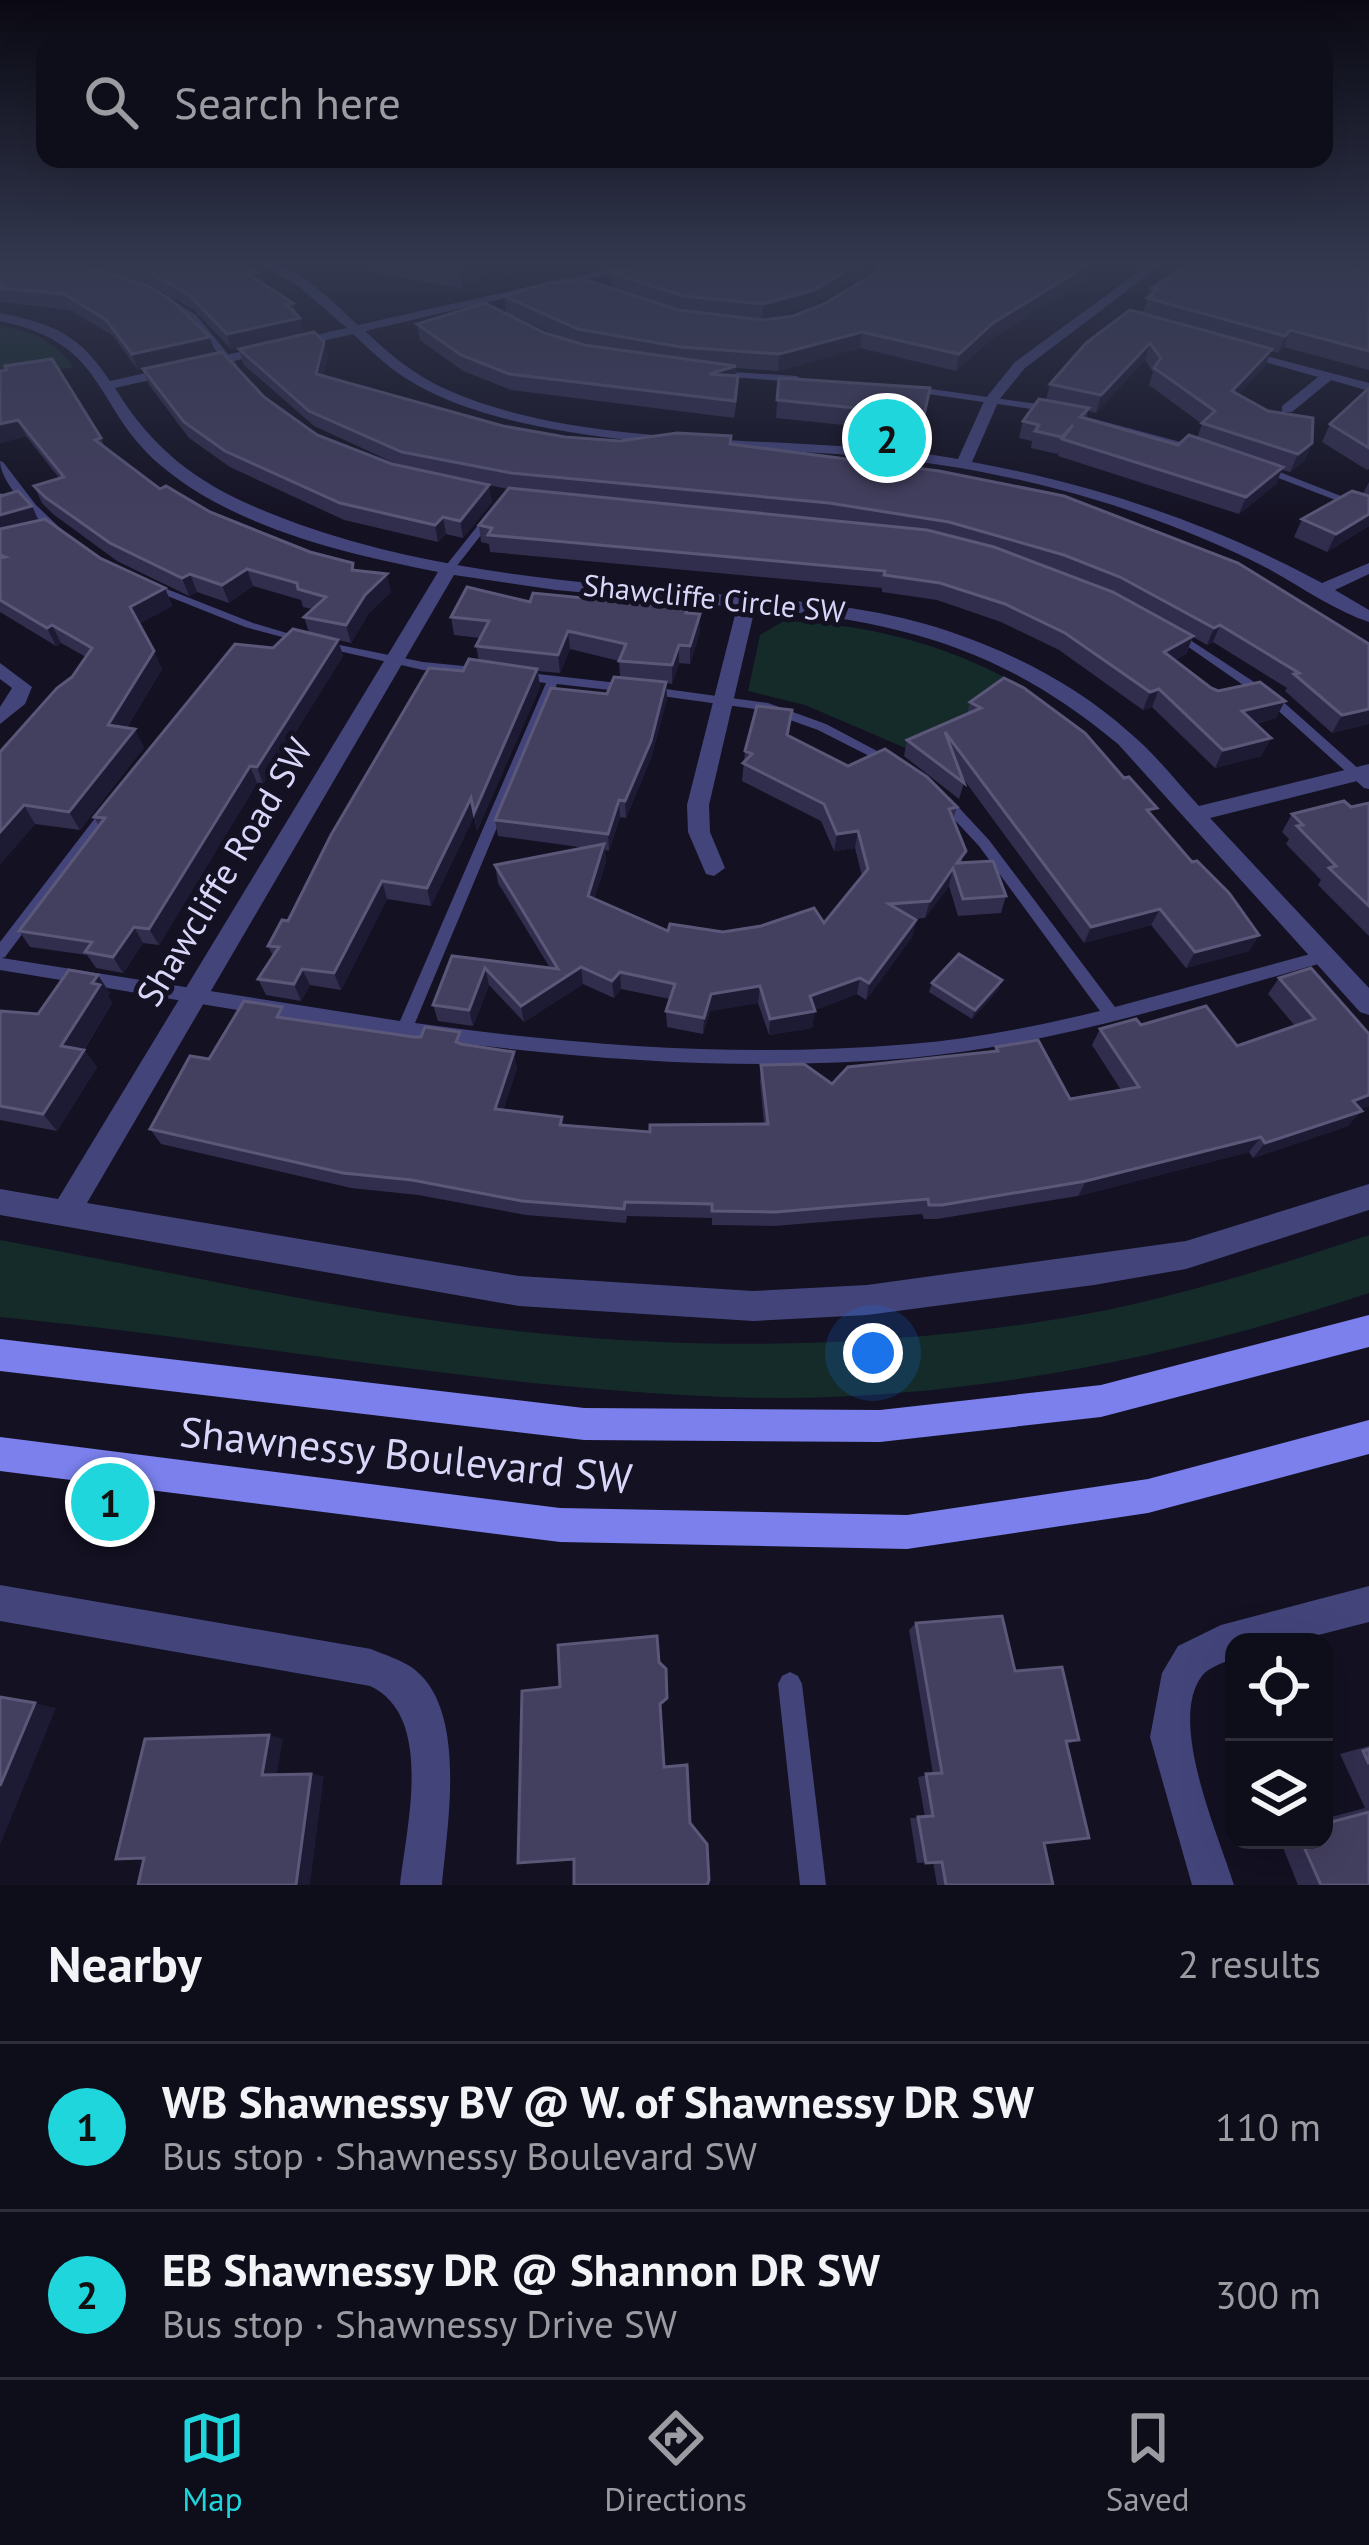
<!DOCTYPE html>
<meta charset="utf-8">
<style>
body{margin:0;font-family:"PT Sans",sans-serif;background:#171623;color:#f1f3f6}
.controls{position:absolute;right:36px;bottom:36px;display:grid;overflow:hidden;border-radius:24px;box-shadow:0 12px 48px #0002}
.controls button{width:108px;height:108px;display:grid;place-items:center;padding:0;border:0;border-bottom:3px solid #2e2d39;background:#0e0d1a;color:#f1f3f6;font:60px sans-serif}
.you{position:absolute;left:873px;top:1353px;width:42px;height:42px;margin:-30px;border:9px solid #fff;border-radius:50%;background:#1a73e8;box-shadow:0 0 0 18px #1a73e833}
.badge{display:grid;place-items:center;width:78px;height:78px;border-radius:50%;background:#20d6dd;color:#111;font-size:39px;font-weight:700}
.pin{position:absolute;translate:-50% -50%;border:6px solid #fff;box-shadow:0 3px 12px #0006}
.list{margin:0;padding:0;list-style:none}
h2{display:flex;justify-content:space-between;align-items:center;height:156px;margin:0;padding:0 48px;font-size:51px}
h2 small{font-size:39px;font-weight:400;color:#9b9ca2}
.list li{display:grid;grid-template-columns:78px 1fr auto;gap:36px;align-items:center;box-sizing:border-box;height:168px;padding:0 48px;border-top:3px solid #2e2d39}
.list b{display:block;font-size:45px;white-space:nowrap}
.list p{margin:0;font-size:39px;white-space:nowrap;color:#9b9ca2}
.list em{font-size:39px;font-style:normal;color:#9b9ca2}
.icon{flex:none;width:66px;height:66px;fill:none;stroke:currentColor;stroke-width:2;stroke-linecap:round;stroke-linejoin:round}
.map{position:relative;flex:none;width:1369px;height:1885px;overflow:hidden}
.search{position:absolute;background:#0e0d1a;box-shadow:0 12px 48px #0002;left:36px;right:36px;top:36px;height:132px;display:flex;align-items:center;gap:30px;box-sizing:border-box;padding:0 42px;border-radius:24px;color:#9b9ca2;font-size:45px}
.sheet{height:492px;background:#0e0d1a}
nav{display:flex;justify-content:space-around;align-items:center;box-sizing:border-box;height:168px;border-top:3px solid #2e2d39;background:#0e0d1a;font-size:33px;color:#9b9ca2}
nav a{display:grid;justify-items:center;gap:6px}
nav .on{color:#20d6dd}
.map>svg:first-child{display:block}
.green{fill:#152b29}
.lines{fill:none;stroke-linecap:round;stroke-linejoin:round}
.lane{fill:#43447a;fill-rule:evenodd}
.street{fill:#43447a;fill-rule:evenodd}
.secondary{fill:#7b80ec;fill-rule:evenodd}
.wall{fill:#312d4d;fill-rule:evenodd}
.shaded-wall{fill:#1d1a34}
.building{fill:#433f5f;stroke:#5a5778;stroke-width:3}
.labels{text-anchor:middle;stroke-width:10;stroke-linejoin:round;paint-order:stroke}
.far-street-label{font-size:30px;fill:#d9d7f9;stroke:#131122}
.street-label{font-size:36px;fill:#d9d7f9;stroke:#131122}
.near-street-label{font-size:42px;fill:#d9d7f9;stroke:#131122}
</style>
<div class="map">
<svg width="1369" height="1885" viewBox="0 0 1369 1885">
<rect width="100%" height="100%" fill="#131122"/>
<g class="green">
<path d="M0,326C31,330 55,341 73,367L0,383Z"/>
<path d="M784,621C866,624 942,643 1014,682L910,750L805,705L748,691L760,635Z"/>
<path d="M1369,1235V1293C1164,1361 942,1405 725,1397C481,1388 242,1340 0,1317V1240C181,1273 363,1317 546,1334C731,1352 925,1346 1107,1310C1196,1291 1283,1264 1369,1235Z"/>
</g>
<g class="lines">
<g class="lane">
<path d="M163,298H169L196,315L237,365V369H231L190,319L163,302Z"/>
<path d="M719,371L797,376L801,379L797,382L716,376V372Z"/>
<path d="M910,386L1038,404L1203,448L1198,451L1038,410L907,391V387Z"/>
<path d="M0,461L3,462L36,505L60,528V532H52C35,516 1,485 0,461Z"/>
<path d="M1258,466H1264L1369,507V513L1258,470Z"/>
<path d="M487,514L496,516L452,572H444V568Z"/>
<path d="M149,582L253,623L307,639L301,642L245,627L145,587V583Z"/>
<path d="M1178,632L1280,699L1369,778V789L1364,788L1272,705L1174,637V633Z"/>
<path d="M325,642L423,662L484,668L490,672L484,676L423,670L321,647V643Z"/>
<path d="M520,672L627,684L633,688L627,692L557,684L415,1023C579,1046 745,1058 910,1044C974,1039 1038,1026 1100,1011L979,846L939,803L937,800L939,797H949L989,840L1115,1007L1325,950L1330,952L1333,956L1330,960L1325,962C1189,1001 1052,1045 910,1058C604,1084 300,1019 0,970V942L102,809L107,807L114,812L112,815L5,957L2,958L400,1021L546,683L516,679L514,676Z"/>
<path d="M651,687L768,703L826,724L896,761L890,765L885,764L818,730L762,710L647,694L645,691Z"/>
<path d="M790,1672L798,1676L802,1684L826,1885H800L778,1684L782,1676Z"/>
</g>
<g class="street">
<path d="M258,262C297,262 331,301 358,325L639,262H660L365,331C387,352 411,372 439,386C584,455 798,431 958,459L985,399L1015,362L1152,262H1165L1025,368L999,400L972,462C1094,484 1213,524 1322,583L1369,563V574L1335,590L1369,610V622C1329,609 1288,577 1249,559C1188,530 1125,507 1061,490C996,473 930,461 864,456C733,445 531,449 417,385C393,372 373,353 353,334L115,388C162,465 218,495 301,525C431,571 569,582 705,593C786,600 870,605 948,631C1014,653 1078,686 1130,733C1155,754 1176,781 1199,806L1369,764V778L1210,818L1369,988V1015L1360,1012L1118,744C1001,647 903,622 755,608L709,805L710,832L725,868L714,876L706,874L688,832L687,805L737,607L556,590L454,575L87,1203L519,1276L753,1291L867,1285L1186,1241L1369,1184V1210L1186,1269L1094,1285L867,1315L753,1321L519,1306L0,1215V1189L58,1199L438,572C347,554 239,529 165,469C91,409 111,344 0,321V313C54,324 79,334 110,381L347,328L298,286Z"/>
<path d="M1236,348L1369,383V391L1331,380L1292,412H1282V406L1318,377L1236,354Z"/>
<path d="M0,663L32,687L25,704L0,724V707L12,688L0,679Z"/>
<path d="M0,1585L371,1649C385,1655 402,1660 414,1669C468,1711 447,1826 442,1885H400C406,1828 435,1716 370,1686L0,1621Z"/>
<path d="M1369,1586V1622L1291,1642H1234V1658C1223,1663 1209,1667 1202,1676C1167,1721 1219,1836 1234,1885H1192L1150,1737L1162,1673L1178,1646L1221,1625Z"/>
</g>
<g class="secondary">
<path d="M1369,1315V1347L1101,1417L880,1442L584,1440L0,1371V1339L584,1408L880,1410L1101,1385Z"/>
<path d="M1369,1420V1454L1148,1513L907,1549L560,1542L0,1471V1437L560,1508L907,1515L1148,1479Z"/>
</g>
</g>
<g class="wall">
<path d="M0,262H234L260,282L293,303L304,333L231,349L194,310L150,285L121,277L210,337L215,353L138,370L112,335L70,310L0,302Z"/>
<path d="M366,262H500L462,289L368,271Z"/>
<path d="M657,262H885L812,306L763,320L1093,268L1086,273L1085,280L990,340L956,371L860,348L778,371L736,368L738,392L734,418L511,390L463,371L420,340L417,324L569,341L506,312L504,296L612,288L611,273L641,268Z"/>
<path d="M1192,262H1369V370L1284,347L1278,353L1271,351L1265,366L1239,394L1312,443L1304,461L1290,472L1282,470L1276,484L1239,514L1058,456L1059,452L1057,454L1031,448L1032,441L1019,438L1023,421L1046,400L1050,384L1142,314L1152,288ZM1145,360L1153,372L1149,385L1202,424L1197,438L1178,445L1086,419L1088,411L1096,413Z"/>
<path d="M324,342L328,356L323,376L503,426L565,437L620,441L731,444L1369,644V724L1332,733L1285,691L1287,688L1213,642L1207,645L1193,637L1186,654L1175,660L1211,688L1276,718L1255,724L1271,738L1261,756L1215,768L1152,707L1143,710L1059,650L1001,622L937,600L882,592V588L490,552L489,544L481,542L479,525L508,489L444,476L492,502L463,538L446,534L438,542L344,520L230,467L189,438L149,385L143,369L264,397L317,435L392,464L403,467L314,426L243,364L239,349ZM676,505L828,519L843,522Z"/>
<path d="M0,371L101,438L105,448L160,489L210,512L310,552L353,563L355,571L391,592L369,613L351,643L338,640L343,656L263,784L257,783L159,945L143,943L123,973L96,968L87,955L30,947L19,931L99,826L94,817L273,648L309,633L304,617L312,609L303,607L301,600L253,586L229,603L197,592L189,596L117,561L53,514L42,503L34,486L59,478L26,436L0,443Z"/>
<path d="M779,378L930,388L921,433L776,418Z"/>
<path d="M1369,388V469L1367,470L1322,442L1330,424Z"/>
<path d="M1369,482V526L1327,552L1294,537L1302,519L1363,494Z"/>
<path d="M0,494L1,496L32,506L38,520L100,558L165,588L172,606L139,624L162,669L127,727L144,747L80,830L35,824L0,864V752L72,677L86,657L61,643L56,646L0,612Z"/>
<path d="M530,602L687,608V613L700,614V632L690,664L679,663L672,684L666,683L667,699L651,758L626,818L620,817L609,851L605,850L606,862L594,899L668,931L723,932L824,923L862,876L855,848L834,851L821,821L742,781L745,751L792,710L789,736L848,766L957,807L953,820L963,863L1006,896L1001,913L958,916L949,886L925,918L914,919L916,920L912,937L866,1000L857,994L815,1010L812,1028L769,1035L758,1003L710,1011L703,1034L667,1027L666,1011L670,999L621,989L614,998L583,984L524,1022L489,985L473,1026L438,1021L433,1005L452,956L550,968L498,883L495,865L586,848L498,836L495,820L620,678L619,661L570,649L560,673L538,671L540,687L477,831L474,816L431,906L387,899L341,990L310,985L301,1001L266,995L258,979L273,956L268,946L288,921L463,671L479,661L476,646L480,638L454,635L451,617Z"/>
<path d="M970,702L1152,817L1259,935L1249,951L1186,968L1151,925L1084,943L962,777L964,783L959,799L904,756L907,740L967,714Z"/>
<path d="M1369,803V936L1318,885L1321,880L1286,844L1289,839L1282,832L1292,814L1351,807Z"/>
<path d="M1311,968L1369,1106L1360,1109L1348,1126L1253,1158L1249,1152L1078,1196L937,1219H924L922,1214L774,1226L712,1225V1218L627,1216L626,1223L526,1215L418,1195L351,1188L161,1144L150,1129L209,1059L288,1018L464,1045L517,1068L503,1110L562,1117L563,1125L650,1132L764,1124L760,1081L761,1065L832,1084L994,1051L996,1047L1070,1099L1121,1090L1092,1045L1100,1029L1141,1025L1237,1046L1295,1026L1268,994L1279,978Z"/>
<path d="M932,983L999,989L972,1019L929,992Z"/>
<path d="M110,993L108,996L112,1003L84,1050L97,1067L57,1131L0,1120V1011L38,1014Z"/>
<path d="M916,1623L1015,1671L1079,1740L1067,1744L1044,1843L1053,1885H937L933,1862L917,1863L910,1818L925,1817L918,1777L933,1774L909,1630Z"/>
<path d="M1369,1746V1885H1298L1280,1840H1324V1819L1365,1808L1340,1754Z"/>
</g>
<g class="shaded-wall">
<path d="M465,262H500L462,289L459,266Z"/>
<path d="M861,262H885L812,306L762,320L763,304Z"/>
<path d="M1083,262H1094L1093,268L1086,273L1085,280L990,340L956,371L959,354L993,323Z"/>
<path d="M300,318L304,333L231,349L227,334Z"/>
<path d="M1290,330L1284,347L1278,353L1285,336Z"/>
<path d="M862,332L860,348L778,371L779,354Z"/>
<path d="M210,337L215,353L138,370L132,354Z"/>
<path d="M324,342L328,356L320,389L316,374Z"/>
<path d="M1150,343L1145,360L1096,413L1101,395Z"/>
<path d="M1272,349L1265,366L1226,408L1232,391Z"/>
<path d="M736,366L735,382L709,374Z"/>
<path d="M18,420L26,436L0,443V424Z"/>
<path d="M1312,443L1304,461L1290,472L1298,454Z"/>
<path d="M1283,467L1276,484L1239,514L1246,497Z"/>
<path d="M489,485L492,502L463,538L460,521Z"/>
<path d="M32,506L40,524L0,535V515Z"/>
<path d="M1369,514V526L1327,552L1336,534Z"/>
<path d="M443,517L446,534L438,542L435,525Z"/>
<path d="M247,569L253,586L229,603L222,585Z"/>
<path d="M190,574L197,592L189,596L182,578Z"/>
<path d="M387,574L391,592L369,613L351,643L346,625L365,595Z"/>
<path d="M165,588L172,606L138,625L130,607Z"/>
<path d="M700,614V632L690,664V646Z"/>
<path d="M52,625L61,643L56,646L47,628Z"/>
<path d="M1220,625L1213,642L1207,645L1214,628Z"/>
<path d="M568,631L570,649L560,673L558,655Z"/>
<path d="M1193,636L1186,654L1157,669L1164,652Z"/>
<path d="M338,640L343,656L263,784L257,767Z"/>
<path d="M679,645V663L672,684V665Z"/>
<path d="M154,651L162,669L117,743L108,725Z"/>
<path d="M537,669L540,687L477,831L474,813Z"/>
<path d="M666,682L667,699L651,758L626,818L625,801Z"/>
<path d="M1159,689L1152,707L1143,710L1150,692Z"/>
<path d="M1285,701L1276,718L1233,729L1242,711Z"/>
<path d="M1369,709V724L1332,733L1342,715Z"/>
<path d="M135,729L144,747L80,830L69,812Z"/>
<path d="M1271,738L1261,756L1215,768L1223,750Z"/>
<path d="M250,766L257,783L159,945L149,929Z"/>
<path d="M471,798L474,816L431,906L427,888Z"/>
<path d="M619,800L620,817L609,851L608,834Z"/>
<path d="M24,805L35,824L0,864V832Z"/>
<path d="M858,831L855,848L834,851L837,834Z"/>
<path d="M604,844L606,862L589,914L588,896Z"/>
<path d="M953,868L949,886L925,918L930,901Z"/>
<path d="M382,881L387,899L341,990L334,973Z"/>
<path d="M1160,909L1151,925L1084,943L1091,927Z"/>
<path d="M916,920L912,937L866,1000L869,983Z"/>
<path d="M134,927L143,943L123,973L113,957Z"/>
<path d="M1259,935L1249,951L1186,968L1195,952Z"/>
<path d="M581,967L583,984L524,1022L521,1006Z"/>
<path d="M485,968L489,985L473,1026L469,1010Z"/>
<path d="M302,969L310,985L301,1001L294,984Z"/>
<path d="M620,972L621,989L614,998L612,981Z"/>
<path d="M98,975L110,993L108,996L112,1003L76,1062L84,1050L97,1067L57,1131L43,1114L61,1046Z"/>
<path d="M860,978L857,994L810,1012L815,1011L812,1028L769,1035L770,1019L810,996Z"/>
<path d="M1002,980L999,989L972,1019L975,1010Z"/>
<path d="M760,986L758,1003L710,1011L703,1034L704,1018L711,994Z"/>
<path d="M514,1052L517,1068L498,1124L495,1109Z"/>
<path d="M1369,1095V1106L1339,1116L1353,1101Z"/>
<path d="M1362,1111L1348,1126L1253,1158L1265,1143Z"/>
<path d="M1261,1137L1249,1152L1078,1196L1086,1181Z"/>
<path d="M35,1703L56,1708L0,1845V1786Z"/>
<path d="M269,1735L283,1739L276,1778L262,1775Z"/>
<path d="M311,1774L324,1776L310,1885H296Z"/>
</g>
<g class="building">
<path d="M0,262L99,270L148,286L170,299L210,337L132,354L106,320L64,294L0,288Z"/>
<path d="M113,262H234L257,272L248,274L293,303L286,304L300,318L227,334L189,295L145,270Z"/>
<path d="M435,262H465L459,266Z"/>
<path d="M657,262H861L814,290L763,304L683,296L611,273L641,268Z"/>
<path d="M893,262H1083L1089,264L993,323L959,354L862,332L779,354L681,347L578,329L504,296L548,283L586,280L678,310L764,320L793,316L824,304Z"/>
<path d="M1192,262H1326L1369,274V351L1290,330L1285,336L1147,298L1158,289L1152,288Z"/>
<path d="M485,303L545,333L584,345L736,366L709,374L738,376L735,401L509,374L461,355L417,324Z"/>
<path d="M1130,310L1272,349L1232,391L1268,411L1313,418L1312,443L1298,454L1202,423L1215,411L1154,368L1161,358L1150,343L1101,395L1050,384L1086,343Z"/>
<path d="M314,332L324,342L316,374L503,426L565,437L620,441L677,433L731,436L730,444L939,471L1064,496L1238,563L1369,644V709L1342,715L1294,674L1299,673L1220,625L1214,628L1120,577L1064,555L949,522L829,503L511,473L402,452L309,411L239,349Z"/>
<path d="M222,352L264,397L317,435L392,464L489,485L460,521L443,517L435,525L340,503L225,451L184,422L143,369Z"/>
<path d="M52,359L101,438L95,440L160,489L166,486L210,512L310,552L353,563L352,570L387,574L365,595L346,625L304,617L326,597L298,589L297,583L247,569L222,585L190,574L182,578L110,543L45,497L34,486L64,477L18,420L0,424V371L7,370L5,366Z"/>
<path d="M779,378L930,388L924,415L777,400Z"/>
<path d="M1369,388V448L1330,424Z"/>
<path d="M1039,399L1089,408L1080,417L1178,445L1189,435L1283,467L1246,497L1062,439L1073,425L1062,437L1035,431L1039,425L1023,421Z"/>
<path d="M509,488L927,530L994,547L1113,592L1193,636L1164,652L1211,688L1218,691L1260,682L1285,701L1242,711L1271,738L1223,750L1159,689L1150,692L1065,633L1005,604L940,583L884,575L885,571L488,535L492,528L479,525Z"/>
<path d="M18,491L32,506L0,515V494L1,496Z"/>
<path d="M1352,491L1369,496V514L1336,534L1302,519Z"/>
<path d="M45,519L100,558L165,588L130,607L154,651L108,725L135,729L69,812L24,805L0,832V752L57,688L72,677L92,648L52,625L47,628L0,600V558L5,557L0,555V529Z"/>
<path d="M467,587L530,602L533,593L687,608L686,613L700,614L690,646L679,645L672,665L619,661L626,644L568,631L558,655L476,646L489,621L451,617Z"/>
<path d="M293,629L338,640L257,767L250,766L149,929L134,927L113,957L85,952L92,942L19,931L105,818L94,817L235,644L273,648Z"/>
<path d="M469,659L537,669L474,813L471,798L427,888L382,881L334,973L302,969L294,984L258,979L279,947L268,946L282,920L288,921L331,835L429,668L463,671Z"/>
<path d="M614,677L666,682L651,741L625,801L619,800L608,834L495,820L551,688L607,694Z"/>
<path d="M1004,678L1024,688L1085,733L1124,778L1129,777L1157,808L1147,810L1192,862L1197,861L1229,893L1259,935L1195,952L1160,909L1091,927L945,732L964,783L907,740L981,708L970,702Z"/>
<path d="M757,706L792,710L787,735L848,766L885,749L927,777L957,807L949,809L966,851L957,863L993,861L1006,896L963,899L953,868L930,901L889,904L916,920L869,983L860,978L810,996L815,1011L770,1019L760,986L711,994L704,1018L666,1011L675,984L620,972L612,981L581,967L521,1006L485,968L469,1010L433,1005L452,956L558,969L495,865L604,844L588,896L668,931L670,924L723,932L761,926L814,908L824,923L868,869L858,831L837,834L824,804L743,763L752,754L745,751Z"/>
<path d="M1344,801L1351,807L1369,803V906L1329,868L1336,866L1297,826L1303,825L1292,814Z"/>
<path d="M959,954L1002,980L975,1010L932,983Z"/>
<path d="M1311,968L1369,1034V1095L1353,1101L1362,1111L1265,1143L1261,1137L1086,1181L942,1205H929L928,1199L776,1212L712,1211V1204L625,1202L624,1209L522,1201L412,1180L343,1173L150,1129L190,1056L209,1059L244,1001L282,1007L277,1017L414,1037H421L425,1027L460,1032L456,1042L461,1044L514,1052L495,1109L562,1117L560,1125L650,1132V1125L768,1124L761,1065L804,1064L832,1084L848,1067L998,1051L996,1047L1038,1040L1070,1099L1139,1087L1100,1029L1136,1019L1141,1025L1206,1006L1237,1046L1315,1019L1279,978Z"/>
<path d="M69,970L98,975L92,983L100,985L61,1046L84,1050L43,1114L0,1106V1011L38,1014Z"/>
<path d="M1002,1616L1015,1671L1062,1667L1079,1740L1066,1741L1089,1838L1044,1843L1053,1885H946L942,1862L926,1863L918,1817L933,1816L926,1774L942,1773L916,1623Z"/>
<path d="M657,1636L659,1662L666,1669L667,1698L660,1704L664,1767L687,1765L690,1823L707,1844L709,1880L707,1885H574V1859L518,1863L522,1691L560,1687L558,1645Z"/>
<path d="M0,1697L35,1703L0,1786Z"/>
<path d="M269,1735L262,1775L311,1774L296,1885H138L144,1858L116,1859L145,1739Z"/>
<path d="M1369,1749V1764L1363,1751Z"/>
<path d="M1369,1812V1885H1321L1301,1840H1324V1824Z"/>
</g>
<linearGradient id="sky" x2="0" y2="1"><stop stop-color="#0a0913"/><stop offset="0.5" stop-color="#33384f"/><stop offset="1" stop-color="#33384f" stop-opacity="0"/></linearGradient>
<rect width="1369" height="526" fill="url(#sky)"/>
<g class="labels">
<g class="far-street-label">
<text transform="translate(714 599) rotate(6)" y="10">Shawcliffe Circle SW</text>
</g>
<g class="street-label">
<text transform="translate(224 872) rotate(-59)" y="13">Shawcliffe Road SW</text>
</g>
<g class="near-street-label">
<text transform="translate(406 1455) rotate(6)" y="15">Shawnessy Boulevard SW</text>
</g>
</g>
</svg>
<div class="controls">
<button><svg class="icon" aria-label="locate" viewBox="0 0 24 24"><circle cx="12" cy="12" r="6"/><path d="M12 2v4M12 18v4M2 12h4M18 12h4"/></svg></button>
<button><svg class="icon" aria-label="layers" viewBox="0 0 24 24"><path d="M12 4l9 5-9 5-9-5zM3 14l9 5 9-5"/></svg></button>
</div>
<div class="you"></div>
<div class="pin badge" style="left:110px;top:1502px">1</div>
<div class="pin badge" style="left:887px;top:438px">2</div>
<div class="search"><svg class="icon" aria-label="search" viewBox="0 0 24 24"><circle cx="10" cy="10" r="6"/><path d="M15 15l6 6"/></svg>Search here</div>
</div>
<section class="sheet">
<h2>Nearby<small>2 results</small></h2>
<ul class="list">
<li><span class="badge">1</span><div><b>WB Shawnessy BV @ W. of Shawnessy DR SW</b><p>Bus stop · Shawnessy Boulevard SW</p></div><em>110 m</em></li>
<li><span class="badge">2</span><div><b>EB Shawnessy DR @ Shannon DR SW</b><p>Bus stop · Shawnessy Drive SW</p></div><em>300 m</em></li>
</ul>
</section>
<nav>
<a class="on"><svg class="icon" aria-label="map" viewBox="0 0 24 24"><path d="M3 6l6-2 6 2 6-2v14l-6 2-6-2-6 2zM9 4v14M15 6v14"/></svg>Map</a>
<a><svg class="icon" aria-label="directions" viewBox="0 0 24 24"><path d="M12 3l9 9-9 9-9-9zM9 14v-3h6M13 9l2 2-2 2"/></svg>Directions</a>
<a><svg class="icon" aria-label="saved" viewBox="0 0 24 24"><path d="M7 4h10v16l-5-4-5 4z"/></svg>Saved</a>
</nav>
